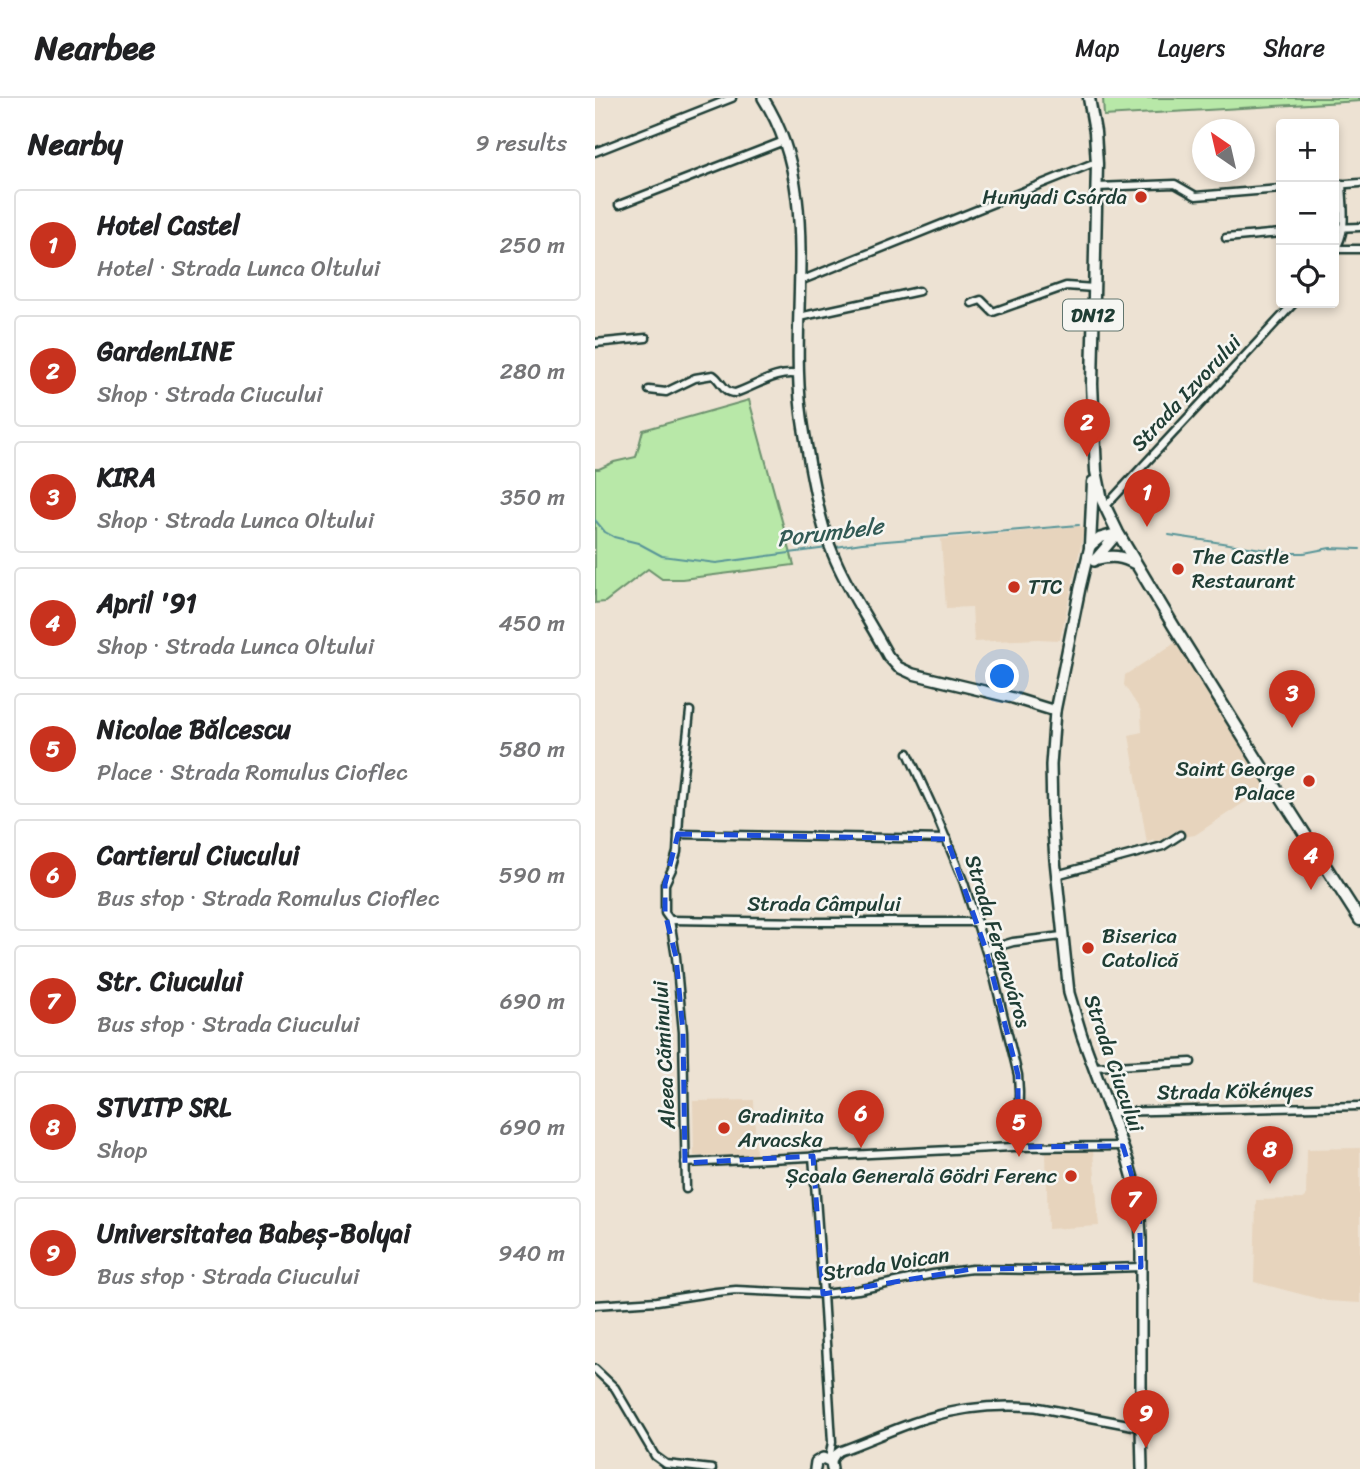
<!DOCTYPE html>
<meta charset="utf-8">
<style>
body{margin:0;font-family:Sriracha,sans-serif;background:#f6f6f6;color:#202124}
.controls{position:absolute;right:21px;top:21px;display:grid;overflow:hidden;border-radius:7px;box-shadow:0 4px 10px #0003}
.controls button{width:63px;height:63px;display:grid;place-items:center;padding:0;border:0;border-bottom:2px solid #e0e0e0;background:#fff;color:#202124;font:35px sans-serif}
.compass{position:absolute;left:597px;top:21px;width:63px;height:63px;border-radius:50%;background:#fff;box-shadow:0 4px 10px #0003;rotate:326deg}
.you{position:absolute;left:408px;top:579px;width:24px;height:24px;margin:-18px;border:5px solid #fff;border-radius:50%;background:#1a73e8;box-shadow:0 0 0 10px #1a73e833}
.badge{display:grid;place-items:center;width:46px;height:46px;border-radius:50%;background:#c8321e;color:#fff;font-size:23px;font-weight:700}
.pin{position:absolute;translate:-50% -58px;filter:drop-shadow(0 2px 4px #0008)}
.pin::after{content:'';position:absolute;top:37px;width:24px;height:21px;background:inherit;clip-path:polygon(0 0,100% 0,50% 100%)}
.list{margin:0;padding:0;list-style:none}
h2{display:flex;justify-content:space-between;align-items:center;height:91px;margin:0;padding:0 28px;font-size:30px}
h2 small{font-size:23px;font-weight:400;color:#757577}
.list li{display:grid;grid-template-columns:46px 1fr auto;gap:21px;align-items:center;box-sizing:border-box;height:112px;margin:0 14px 14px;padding:0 14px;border:2px solid #e0e0e0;border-radius:7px}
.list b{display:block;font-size:26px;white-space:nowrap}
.list p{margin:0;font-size:23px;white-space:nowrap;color:#757577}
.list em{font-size:23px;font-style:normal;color:#757577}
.icon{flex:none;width:38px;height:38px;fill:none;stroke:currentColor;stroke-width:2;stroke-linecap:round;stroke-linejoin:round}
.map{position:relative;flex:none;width:765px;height:1371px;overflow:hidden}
header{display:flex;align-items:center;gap:42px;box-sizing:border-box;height:98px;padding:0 35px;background:#fff;border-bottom:2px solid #e0e0e0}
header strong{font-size:33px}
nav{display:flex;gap:38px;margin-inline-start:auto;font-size:24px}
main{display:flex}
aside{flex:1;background:#fff}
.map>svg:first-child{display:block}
.built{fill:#e7d4bd}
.green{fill:#b8e8a8;stroke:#6c926e;stroke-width:2}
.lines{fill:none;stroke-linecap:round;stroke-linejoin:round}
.stream{stroke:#599598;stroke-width:2}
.minor-casing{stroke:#1f3d34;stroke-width:11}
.tertiary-casing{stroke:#1f3d34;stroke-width:12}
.secondary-casing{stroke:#1f3d34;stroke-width:14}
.primary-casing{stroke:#1f3d34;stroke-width:15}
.minor{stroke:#f6f6f2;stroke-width:6}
.tertiary{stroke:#f6f6f2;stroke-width:7}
.secondary{stroke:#f6f6f2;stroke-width:9}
.primary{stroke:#f6f6f2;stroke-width:10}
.marked{fill:none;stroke:#1d4ed8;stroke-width:5;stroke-dasharray:14 9;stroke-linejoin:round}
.poi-dot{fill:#c8321e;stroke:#f6f6f2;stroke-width:2.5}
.labels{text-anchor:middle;stroke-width:5;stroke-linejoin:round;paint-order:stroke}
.shield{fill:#f6f6f2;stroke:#60746d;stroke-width:2}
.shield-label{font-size:19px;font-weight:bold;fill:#1f3d34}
.poi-label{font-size:21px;fill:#1f3d34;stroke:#f6f6f2;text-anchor:start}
.street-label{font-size:21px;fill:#1f3d34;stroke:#f6f6f2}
.water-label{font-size:23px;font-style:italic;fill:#325a55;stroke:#f6f6f2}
</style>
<header>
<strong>Nearbee</strong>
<nav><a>Map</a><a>Layers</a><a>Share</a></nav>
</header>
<main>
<aside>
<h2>Nearby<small>9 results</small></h2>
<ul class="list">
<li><span class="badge">1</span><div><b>Hotel Castel</b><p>Hotel · Strada Lunca Oltului</p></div><em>250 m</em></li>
<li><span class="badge">2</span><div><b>GardenLINE</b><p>Shop · Strada Ciucului</p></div><em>280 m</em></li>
<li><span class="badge">3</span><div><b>KIRA</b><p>Shop · Strada Lunca Oltului</p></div><em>350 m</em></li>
<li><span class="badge">4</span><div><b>April '91</b><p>Shop · Strada Lunca Oltului</p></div><em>450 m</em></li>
<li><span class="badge">5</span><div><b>Nicolae Bălcescu</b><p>Place · Strada Romulus Cioflec</p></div><em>580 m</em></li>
<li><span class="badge">6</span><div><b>Cartierul Ciucului</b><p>Bus stop · Strada Romulus Cioflec</p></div><em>590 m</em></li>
<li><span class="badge">7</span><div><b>Str. Ciucului</b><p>Bus stop · Strada Ciucului</p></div><em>690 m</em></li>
<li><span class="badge">8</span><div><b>STVITP SRL</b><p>Shop</p></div><em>690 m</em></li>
<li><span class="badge">9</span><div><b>Universitatea Babeș-Bolyai</b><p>Bus stop · Strada Ciucului</p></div><em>940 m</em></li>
</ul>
</aside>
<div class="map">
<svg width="765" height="1371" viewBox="0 0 765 1371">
<rect width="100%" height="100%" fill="#ede2d3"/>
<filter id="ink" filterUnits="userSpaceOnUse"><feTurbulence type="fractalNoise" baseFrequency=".0143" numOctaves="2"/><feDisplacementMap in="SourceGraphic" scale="14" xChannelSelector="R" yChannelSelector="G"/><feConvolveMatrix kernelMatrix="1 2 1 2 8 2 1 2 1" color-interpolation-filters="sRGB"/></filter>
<g filter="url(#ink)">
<g class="built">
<path d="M484,428L489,430V433L465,542L443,541L379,544L377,509L351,510L346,441Z"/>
<path d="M583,543L608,588L674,688L600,737L588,739L583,731L561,746L559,742L552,745L534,637L547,634L546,613L529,587L530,577Z"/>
<path d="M159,1002L161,1057L99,1058L98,1003Z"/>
<path d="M765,1050V1205L732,1203L659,1184L661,1102L708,1101L711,1099L712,1051Z"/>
<path d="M498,1053L504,1128L453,1131L451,1054Z"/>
</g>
<g class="green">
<path d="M508,0H765V3L509,18Z"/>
<path d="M154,302L199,467L87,481H67L53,471L10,504L0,505V371H4L19,364L41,359L48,332Z"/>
</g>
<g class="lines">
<g class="stream">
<path d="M0,422L10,434L19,439L43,445L67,458L121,465L232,450"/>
<path d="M574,437L694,455H709L735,450L765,451"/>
<path d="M241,449L267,445L484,427"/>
</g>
<g class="minor-casing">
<g id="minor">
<path d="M0,54L137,0"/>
<path d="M739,87L765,85"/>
<path d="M502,89L580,86L601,98L686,91"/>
<path d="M24,107L189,43"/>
<path d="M739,130L765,129"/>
<path d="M631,140L686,135"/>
<path d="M740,151H765"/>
<path d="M739,153C753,134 748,109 747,86"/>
<path d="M205,183L496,66"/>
<path d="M377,205L386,202L398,214L471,188L499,190"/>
<path d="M204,219L324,193"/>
<path d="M0,245L51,240"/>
<path d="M54,292L71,294L100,280L118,277C126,282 129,295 140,295C161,288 182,272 204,277"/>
<path d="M509,410L699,205"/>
<path d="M313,655L340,714L369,785L399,879L423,977L424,994L423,1049"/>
<path d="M83,736L352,741"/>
<path d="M461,777L568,748L585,737"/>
<path d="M75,822L221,824H382"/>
<path d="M391,852L418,844L467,838"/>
<path d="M499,969L596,964"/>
<path d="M515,1014L765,1008"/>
<path d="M218,1058L228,1196L237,1344L234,1362"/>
<path d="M90,1065L417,1049L528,1048"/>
<path d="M91,1091L88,934L81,859L75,822L70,815V786L77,771L82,754L85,703L95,613"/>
<path d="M0,1207L62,1203L121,1194L141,1192L228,1196L263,1192L338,1176L377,1171L445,1172L546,1169"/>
<path d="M0,1271L20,1290L60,1358L71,1366L117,1371"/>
</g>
</g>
<g class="tertiary-casing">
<path id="tertiary" d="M236,1364L241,1356L245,1353C274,1343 302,1329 332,1320C367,1309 404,1306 441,1309L546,1329"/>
</g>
<g class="secondary-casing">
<g id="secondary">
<path d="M168,0C228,93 194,208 206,311C208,330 212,349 215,368C221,398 226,428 238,456C252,491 275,524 293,558L303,569L318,576L418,600L460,613"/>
<path d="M523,435L505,440L495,448L485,490L460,613L456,667L457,718L460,762L474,895L487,938L533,1063L544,1102L546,1140V1329L547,1371"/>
<path d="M499,463L523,435"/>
<path d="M220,1371L221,1364L228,1360L236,1364L237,1371"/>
</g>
</g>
<g class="primary-casing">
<g id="primary">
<path d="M494,0L500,34L502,66L497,286L501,373L507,402L523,435L578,527L663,663L765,822"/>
<path d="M495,448L498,384"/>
<path d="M501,461C517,457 527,458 541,466"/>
</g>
</g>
<use href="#minor" class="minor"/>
<use href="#tertiary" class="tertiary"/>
<use href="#secondary" class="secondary"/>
<use href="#primary" class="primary"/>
</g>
</g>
<path class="marked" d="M83,736L352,741L391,852L423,977V1049L528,1048L544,1102L546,1169L377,1171L228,1196L218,1058L90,1065L88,934L81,859L70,815V786Z"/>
<g class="poi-dot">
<circle cx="546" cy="99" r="7"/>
<circle cx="583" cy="471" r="7"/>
<circle cx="419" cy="489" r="7"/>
<circle cx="714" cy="683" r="7"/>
<circle cx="493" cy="850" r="7"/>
<circle cx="129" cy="1030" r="7"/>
<circle cx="476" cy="1078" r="7"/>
</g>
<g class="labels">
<rect class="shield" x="468" y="201.5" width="60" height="31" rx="5"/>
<g class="shield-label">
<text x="498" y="224">DN12</text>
</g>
<g class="poi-label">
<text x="532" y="106" text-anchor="end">Hunyadi Csárda</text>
<text x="597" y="466">The Castle<tspan x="597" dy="24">Restaurant</tspan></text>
<text x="433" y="496">TTC</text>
<text x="700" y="678" text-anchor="end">Saint George<tspan x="700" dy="24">Palace</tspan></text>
<text x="507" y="845">Biserica<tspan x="507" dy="24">Catolică</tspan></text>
<text x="143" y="1025">Gradinita<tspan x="143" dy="24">Arvacska</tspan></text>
<text x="462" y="1085" text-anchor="end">Școala Generală Gödri Ferenc</text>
</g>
<g class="street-label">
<text transform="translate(591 295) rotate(-47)" y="7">Strada Izvorului</text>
<text x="229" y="813">Strada Câmpului</text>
<text transform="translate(403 843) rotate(73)" y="7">Strada Ferencváros</text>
<text transform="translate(69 957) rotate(-93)" y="7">Aleea Căminului</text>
<text transform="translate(519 965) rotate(71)" y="7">Strada Ciucului</text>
<text transform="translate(640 993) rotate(-1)" y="7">Strada Kökényes</text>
<text transform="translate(291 1166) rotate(-9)" y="7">Strada Voican</text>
</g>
<g class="water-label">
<text transform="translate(235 434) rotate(-7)" y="8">Porumbele</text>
</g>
</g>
</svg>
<div class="controls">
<button>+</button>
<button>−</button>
<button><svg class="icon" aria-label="locate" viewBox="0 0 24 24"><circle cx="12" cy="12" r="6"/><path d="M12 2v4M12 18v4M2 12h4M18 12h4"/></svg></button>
</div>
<svg class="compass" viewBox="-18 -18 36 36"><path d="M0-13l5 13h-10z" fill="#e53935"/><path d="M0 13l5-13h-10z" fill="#757577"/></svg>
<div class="you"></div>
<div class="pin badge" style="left:552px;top:429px">1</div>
<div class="pin badge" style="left:492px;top:359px">2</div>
<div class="pin badge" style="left:697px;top:630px">3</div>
<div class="pin badge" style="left:716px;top:792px">4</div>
<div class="pin badge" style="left:424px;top:1059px">5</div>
<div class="pin badge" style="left:266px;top:1050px">6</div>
<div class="pin badge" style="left:539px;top:1136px">7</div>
<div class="pin badge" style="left:675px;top:1086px">8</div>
<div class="pin badge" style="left:551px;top:1350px">9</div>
</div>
</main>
